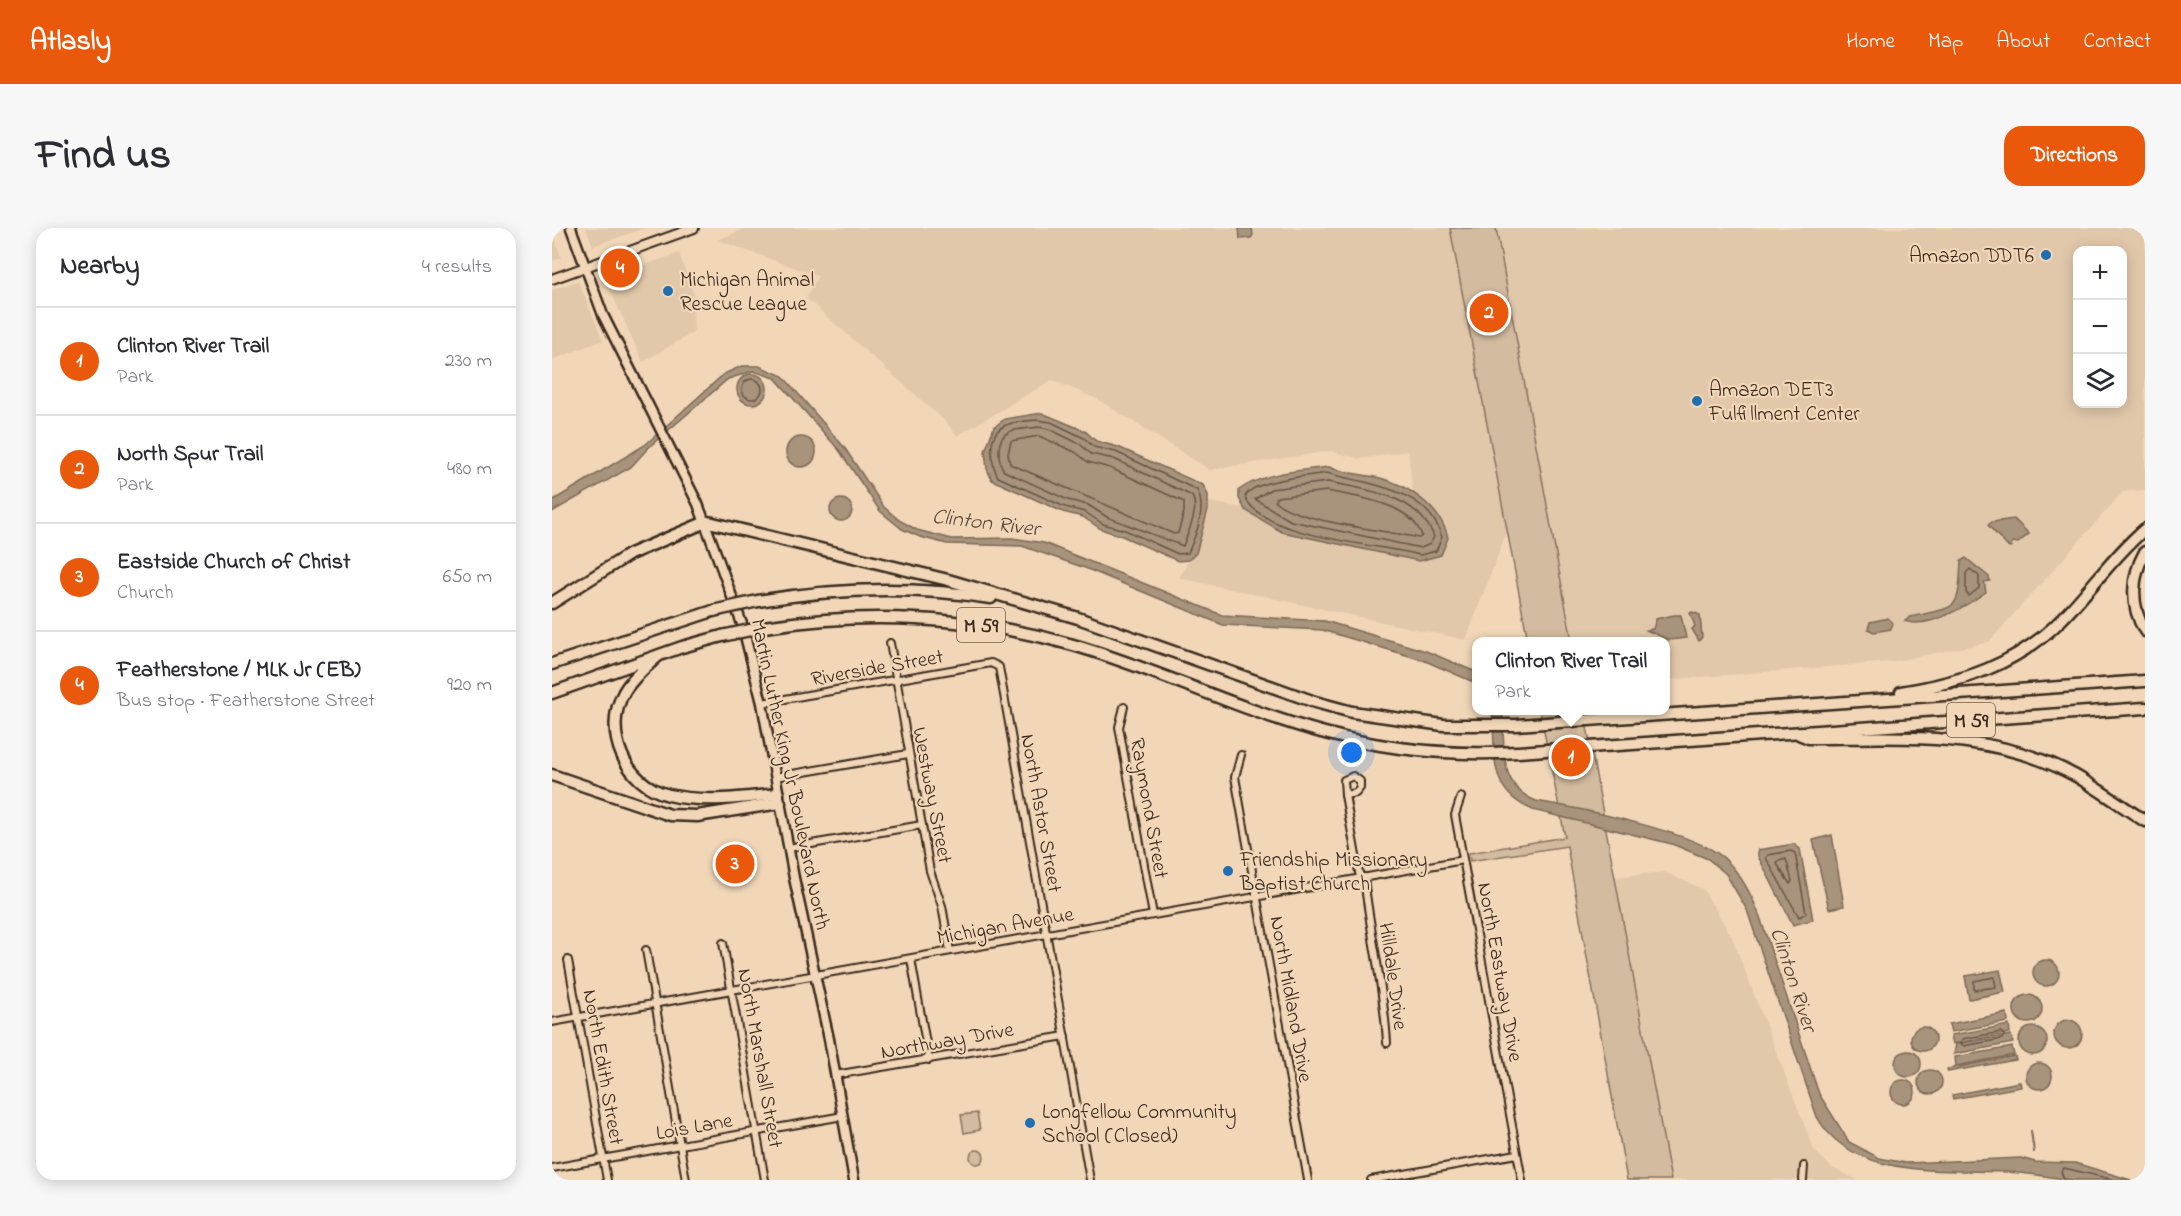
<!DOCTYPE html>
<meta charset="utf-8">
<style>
body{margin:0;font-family:"Indie Flower",sans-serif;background:#f7f7f7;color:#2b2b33}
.controls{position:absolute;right:18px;top:18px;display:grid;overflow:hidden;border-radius:12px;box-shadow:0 3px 15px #0003}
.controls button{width:54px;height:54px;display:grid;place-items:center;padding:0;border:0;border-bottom:2px solid #e1e1e2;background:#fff;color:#2b2b33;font:30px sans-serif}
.you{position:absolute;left:800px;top:525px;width:21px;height:21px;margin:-15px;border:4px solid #fff;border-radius:50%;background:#1a73e8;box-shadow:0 0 0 9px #1a73e833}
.badge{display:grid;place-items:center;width:39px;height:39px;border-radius:50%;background:#ea580c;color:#fff;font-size:20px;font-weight:700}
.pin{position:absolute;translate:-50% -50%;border:3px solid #fff;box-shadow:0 2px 6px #0006}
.popup{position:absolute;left:920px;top:409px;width:198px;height:78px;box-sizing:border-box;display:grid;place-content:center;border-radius:12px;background:#fff;filter:drop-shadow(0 2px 4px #0005);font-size:20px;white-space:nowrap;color:#7c7c81}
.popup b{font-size:22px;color:#2b2b33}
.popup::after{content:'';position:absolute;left:50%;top:100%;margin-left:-12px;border:12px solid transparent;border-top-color:#fff}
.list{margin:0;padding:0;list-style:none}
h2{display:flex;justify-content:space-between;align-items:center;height:78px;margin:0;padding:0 24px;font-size:26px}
h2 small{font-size:20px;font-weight:400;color:#7c7c81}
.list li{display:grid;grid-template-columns:39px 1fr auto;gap:18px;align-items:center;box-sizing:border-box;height:108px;padding:0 24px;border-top:2px solid #e1e1e2}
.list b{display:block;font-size:22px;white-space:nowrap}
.list p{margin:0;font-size:20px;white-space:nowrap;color:#7c7c81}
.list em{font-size:20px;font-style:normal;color:#7c7c81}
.icon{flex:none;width:33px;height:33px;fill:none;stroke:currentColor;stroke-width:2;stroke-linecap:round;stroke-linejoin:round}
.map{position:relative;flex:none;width:1593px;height:952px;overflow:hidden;border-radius:18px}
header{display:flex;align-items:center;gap:36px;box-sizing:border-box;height:84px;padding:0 30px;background:#ea580c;color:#fff}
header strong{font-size:28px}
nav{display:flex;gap:33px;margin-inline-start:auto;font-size:21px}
.intro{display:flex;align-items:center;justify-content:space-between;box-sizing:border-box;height:144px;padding:0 36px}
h1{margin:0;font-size:42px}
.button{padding:15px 27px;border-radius:18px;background:#ea580c;color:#fff;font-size:21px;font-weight:700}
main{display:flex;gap:36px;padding:0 36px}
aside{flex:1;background:#fff;border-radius:18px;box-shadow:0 3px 15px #0003}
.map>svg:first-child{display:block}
.built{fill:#e2c8ab;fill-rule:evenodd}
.green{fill:#d3bb9f;stroke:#87725e;stroke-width:1.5}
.water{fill:#a8937c;stroke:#7c6956;stroke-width:1.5}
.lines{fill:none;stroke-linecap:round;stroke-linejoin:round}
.shore{stroke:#675444;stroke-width:1.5}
.stream{stroke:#7c6956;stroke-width:2}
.minor-casing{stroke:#3b2a1e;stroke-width:10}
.tertiary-casing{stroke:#3b2a1e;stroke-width:12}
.secondary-casing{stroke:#3b2a1e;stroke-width:13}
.motorway-casing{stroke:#3b2a1e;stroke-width:15}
.minor{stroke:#f1d7b8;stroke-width:6}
.tertiary{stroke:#f1d7b8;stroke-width:8}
.secondary{stroke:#f1d7b8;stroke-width:8}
.motorway{stroke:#f1d7b8;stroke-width:10}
.motorway-bridge-casing{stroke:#3b2a1e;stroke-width:15;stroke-linecap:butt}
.motorway-bridge{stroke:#f1d7b8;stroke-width:10}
.poi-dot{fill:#1f6fb2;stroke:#f1d7b8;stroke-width:2}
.labels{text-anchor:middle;stroke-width:4.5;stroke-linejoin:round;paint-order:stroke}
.shield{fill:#f1d7b8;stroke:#725e4c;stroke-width:1.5}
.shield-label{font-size:20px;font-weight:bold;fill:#3b2a1e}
.poi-label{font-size:21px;fill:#3b2a1e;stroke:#f1d7b8;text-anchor:start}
.street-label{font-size:21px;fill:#3b2a1e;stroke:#f1d7b8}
.water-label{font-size:22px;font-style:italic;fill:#564436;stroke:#f1d7b8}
</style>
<header>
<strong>Atlasly</strong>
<nav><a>Home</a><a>Map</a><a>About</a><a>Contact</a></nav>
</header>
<div class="intro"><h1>Find us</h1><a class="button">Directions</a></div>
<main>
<aside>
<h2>Nearby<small>4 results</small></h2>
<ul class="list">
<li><span class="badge">1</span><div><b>Clinton River Trail</b><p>Park</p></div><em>230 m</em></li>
<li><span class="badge">2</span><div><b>North Spur Trail</b><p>Park</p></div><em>480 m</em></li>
<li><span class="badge">3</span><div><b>Eastside Church of Christ</b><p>Church</p></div><em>650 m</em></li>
<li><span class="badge">4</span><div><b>Featherstone / MLK Jr (EB)</b><p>Bus stop · Featherstone Street</p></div><em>920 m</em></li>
</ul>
</aside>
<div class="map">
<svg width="1593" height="952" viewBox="0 0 1593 952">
<rect width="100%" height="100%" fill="#f1d7b8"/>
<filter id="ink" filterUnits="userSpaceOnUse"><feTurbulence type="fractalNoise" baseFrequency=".0167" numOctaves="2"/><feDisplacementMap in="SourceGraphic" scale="12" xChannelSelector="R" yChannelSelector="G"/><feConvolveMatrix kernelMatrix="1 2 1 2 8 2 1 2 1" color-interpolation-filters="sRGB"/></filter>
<g filter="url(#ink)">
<g class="built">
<path d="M0,0L9,30L0,33Z"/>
<path d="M34,0H93L41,18Z"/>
<path d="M195,0H898L955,303L914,412L627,350L637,332L656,274L866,309L856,223L808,231L778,223L658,242L545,171L500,152L405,208L394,194L254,70L266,48L165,12Z"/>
<path d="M944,0H1593V262L1571,264L1437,414L1339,434L1114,452V414L1020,413ZM1526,22H1570V176H1526Z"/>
<path d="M127,25L145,75L141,83L142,104L91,134L53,51Z"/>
<path d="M26,53L51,112L0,132V62Z"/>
<path d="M1112,644L1151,661L1180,709L1262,922L1280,940L1306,952H1119L1062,649Z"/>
</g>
<g class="green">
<path d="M898,0H944L1020,413H976Z"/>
<path d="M988,483H1032L1119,952H1075L1015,618L918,633L917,625L1013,609Z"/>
<path d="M425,885L428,902L412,905L409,887Z"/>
<circle cx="425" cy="929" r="7"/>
</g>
<g class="water">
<path d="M687,0H700L701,7L699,10L688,11Z"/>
<path d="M190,138H207L231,148L292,219L332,279L347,292L365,302L400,311L460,310L492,315L670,387L773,393L874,423L924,444V455L871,432L770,402L671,397L533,340L470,318L395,316L368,309L350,301L328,283L287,222L223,150L201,143L176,151L97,219L79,239L0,284V273L93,217L172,146Z"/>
<circle cx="200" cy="161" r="15"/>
<path d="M490,185L533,203L544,213L566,219L651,257L656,267V282L644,325L637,332L626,333L570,308L549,301L531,289L511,284L440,252L435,241L433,223L442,199L453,191Z"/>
<circle cx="249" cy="224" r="15"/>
<path d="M777,239C793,246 811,246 828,250C855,256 890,281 896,310L889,327L867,333L730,304L693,282L687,270V262C712,244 747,243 777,239Z"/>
<circle cx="289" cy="282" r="11"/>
<path d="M1462,291L1477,306L1466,315L1460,314L1459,319L1455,318L1436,297L1440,294Z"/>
<path d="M1414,330L1437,349L1438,353L1432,354L1434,364C1416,377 1376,402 1353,393L1358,389C1408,378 1406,384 1409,333Z"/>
<path d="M1140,384L1148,387L1150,409L1147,413L1140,401L1143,398L1138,385Z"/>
<path d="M1122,387H1129L1134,410L1117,412L1094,402L1101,401L1104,391Z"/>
<path d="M1336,390L1341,395L1339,401L1322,404L1316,401L1318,394Z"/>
<path d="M940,483H950C954,518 944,557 984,573C1026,580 1143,604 1172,630C1189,646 1200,667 1208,689L1267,866L1297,914L1327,930L1354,935L1469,930L1483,934L1523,935L1579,952C1559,952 1538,952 1519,952C1498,949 1477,945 1455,944C1391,941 1300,952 1265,889L1195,682L1174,646L1156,631L1120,616L981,582C933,562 945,524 940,483Z"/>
<path d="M1280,607L1292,678L1277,681L1261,612Z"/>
<path d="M1242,616L1248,621L1261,692L1241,697L1206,628V622Z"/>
<circle cx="1494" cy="745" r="13"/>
<path d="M1448,742L1453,764L1417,771L1413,748Z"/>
<circle cx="1476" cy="781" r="14"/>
<path d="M1455,785L1456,794L1399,804L1397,796Z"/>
<circle cx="1516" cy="806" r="14"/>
<path d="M1457,797L1458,805L1401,816L1399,807Z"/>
<circle cx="1481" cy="813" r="14"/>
<circle cx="1371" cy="811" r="12"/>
<path d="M1459,807L1461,815L1402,826L1404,816Z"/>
<path d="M1460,819L1462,827L1404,838L1403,829Z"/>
<circle cx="1356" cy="836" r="13"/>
<path d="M1463,828L1464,832L1396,844L1395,841Z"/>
<circle cx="1487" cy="848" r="13"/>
<circle cx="1378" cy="854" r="12"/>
<circle cx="1351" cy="864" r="12"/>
<path d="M1468,854L1469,859L1401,871L1400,867Z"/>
</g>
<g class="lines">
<g class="shore">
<circle cx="200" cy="161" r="10"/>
<path d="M485,192L499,194L532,210L542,219L564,224L645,262C655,281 644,307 636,325L626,326L573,302L551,296L533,284L513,279L446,249C439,235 434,207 452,198C462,193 475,193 485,192Z"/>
<path d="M486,199L497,201L528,216L539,226L562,231L640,268C648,281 636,304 631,318L555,289L536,277L516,272L452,243C446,233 443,210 457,204C465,200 477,201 486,199Z"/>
<path d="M487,208L523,224L536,234L558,240L632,274V284L626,305L622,306L458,236L456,226L459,213Z"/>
<path d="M775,245C816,257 875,259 890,309L884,323L868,327C827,316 711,310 693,269C699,252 757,248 775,245Z"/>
<path d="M776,254C813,262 866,266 882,309L878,316L869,320L739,293L703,271L719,261Z"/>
<path d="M775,263C804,269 859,274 870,308L867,310C833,302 745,294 723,273L725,269Z"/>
<path d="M1418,341L1427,348V360L1417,368L1414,365V345Z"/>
<path d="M1239,623L1243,625L1254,685L1247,689L1214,630L1216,627Z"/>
<path d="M1234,631L1240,653L1238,656L1225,636L1227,633Z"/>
<path d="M1442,749L1444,759L1422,762V753Z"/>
<path d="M1449,804L1452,807L1450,811L1412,818L1409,816L1410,811Z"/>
<path d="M1512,952L1509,943L1512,940L1563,952"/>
</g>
<path class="stream" d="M1479,903L1482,924"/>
<g class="minor-casing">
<g id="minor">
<path d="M338,415L378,643L390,678L398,723"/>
<path d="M210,475L439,435L447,439L538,952"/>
<path d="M572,479L567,499L601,687"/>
<path d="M689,527L683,549L756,952"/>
<path d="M801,548L808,553V560L804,565L793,567L792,552Z"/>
<path d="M223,549L356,526"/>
<path d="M793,567L808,650"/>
<path d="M909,569L903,587L970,952"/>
<path d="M236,620L370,597"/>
<path d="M812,649C818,706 832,758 835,815"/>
<path d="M171,715L213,952"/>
<path d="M94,722L134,952"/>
<path d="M359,731L377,832"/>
<path d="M16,732L55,952"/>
<path d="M0,794L911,632"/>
<path d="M283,847L513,808"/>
<path d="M0,940L291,888"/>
<path d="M819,952L965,926"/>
<path d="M1251,952L1252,938"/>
</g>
</g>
<g class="tertiary-casing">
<path id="tertiary" d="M0,51L142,0"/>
</g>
<g class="secondary-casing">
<path id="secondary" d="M19,0L51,87L146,276L190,396L210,475L242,650L277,811L302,952"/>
</g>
<g class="motorway-casing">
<g id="motorway">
<path d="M1593,324C1579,349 1578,378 1593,403"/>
<path d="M206,373C283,360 362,358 439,370"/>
<path d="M0,375L78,326L154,294L161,295L396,352L526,390L763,474L800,484L891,497H964L1593,453"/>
<path d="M212,399C316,383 419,388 521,417C605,441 684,481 769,504C834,522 899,528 966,524L1593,480"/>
<path d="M106,428C94,439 80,450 72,464C50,503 73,557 117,567C150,575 192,570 226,566"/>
<path d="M0,436L161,383"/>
<path d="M1349,464C1410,454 1465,437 1509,392C1538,363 1562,327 1593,301"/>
<path d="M0,465L130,419L170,408"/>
<path d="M1247,506L1257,510C1349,510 1441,502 1524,548C1548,562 1570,578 1593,593"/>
<path d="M0,547L118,587L145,588L228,575"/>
</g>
</g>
<use href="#minor" class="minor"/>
<use href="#tertiary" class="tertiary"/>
<use href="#secondary" class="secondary"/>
<use href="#motorway" class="motorway"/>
<g class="motorway-bridge-casing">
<g id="motorway-bridge">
<path d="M161,383L206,373"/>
<path d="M170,408L212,399"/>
</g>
</g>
<use href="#motorway-bridge" class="motorway-bridge"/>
</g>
</g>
<g class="poi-dot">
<circle cx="1494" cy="27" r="6"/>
<circle cx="116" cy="63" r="6"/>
<circle cx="1145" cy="173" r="6"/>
<circle cx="676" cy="643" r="6"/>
<circle cx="478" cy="895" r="6"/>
</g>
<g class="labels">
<g class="shield">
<rect x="405" y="380" width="48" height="34" rx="4.5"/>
<rect x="1395" y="475" width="48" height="34" rx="4.5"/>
</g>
<g class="shield-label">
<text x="429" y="404">M 59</text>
<text x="1419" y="499">M 59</text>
</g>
<g class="poi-label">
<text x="1482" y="34" text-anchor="end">Amazon DDT6</text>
<text x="128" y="58">Michigan Animal<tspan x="128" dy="24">Rescue League</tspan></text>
<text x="1157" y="168">Amazon DET3<tspan x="1157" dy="24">Fulfillment Center</tspan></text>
<text x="688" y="638">Friendship Missionary<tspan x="688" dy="24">Baptist Church</tspan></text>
<text x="490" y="890">Longfellow Community<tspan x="490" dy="24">School (Closed)</tspan></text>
</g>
<g class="street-label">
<text transform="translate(325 439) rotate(-10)" y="7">Riverside Street</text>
<text transform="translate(239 546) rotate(78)" y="7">Martin Luther King Jr Boulevard North</text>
<text transform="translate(381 567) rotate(79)" y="7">Westway Street</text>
<text transform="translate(598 580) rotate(80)" y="7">Raymond Street</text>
<text transform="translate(490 585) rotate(80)" y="7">North Astor Street</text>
<text transform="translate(453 697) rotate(-10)" y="7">Michigan Avenue</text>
<text transform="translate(949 744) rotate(80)" y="7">North Eastway Drive</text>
<text transform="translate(842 748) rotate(82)" y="7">Hilldale Drive</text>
<text transform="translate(740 771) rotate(80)" y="7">North Midland Drive</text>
<text transform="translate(395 812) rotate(-10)" y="7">Northway Drive</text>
<text transform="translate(209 830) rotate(80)" y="7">North Marshall Street</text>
<text transform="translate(52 839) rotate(80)" y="7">North Edith Street</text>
<text transform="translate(142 898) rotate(-10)" y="7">Lois Lane</text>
</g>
<g class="water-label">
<text transform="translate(434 293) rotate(7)" y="8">Clinton River</text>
<text transform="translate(1243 751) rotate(72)" y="8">Clinton River</text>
</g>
</g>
</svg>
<div class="controls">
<button>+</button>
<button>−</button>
<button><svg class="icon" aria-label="layers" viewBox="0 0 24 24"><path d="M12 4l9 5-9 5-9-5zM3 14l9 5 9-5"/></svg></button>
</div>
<div class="you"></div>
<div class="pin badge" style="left:1019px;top:529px">1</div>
<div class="popup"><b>Clinton River Trail</b>Park</div>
<div class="pin badge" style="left:937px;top:85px">2</div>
<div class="pin badge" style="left:183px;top:636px">3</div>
<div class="pin badge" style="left:68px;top:40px">4</div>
</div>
</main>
